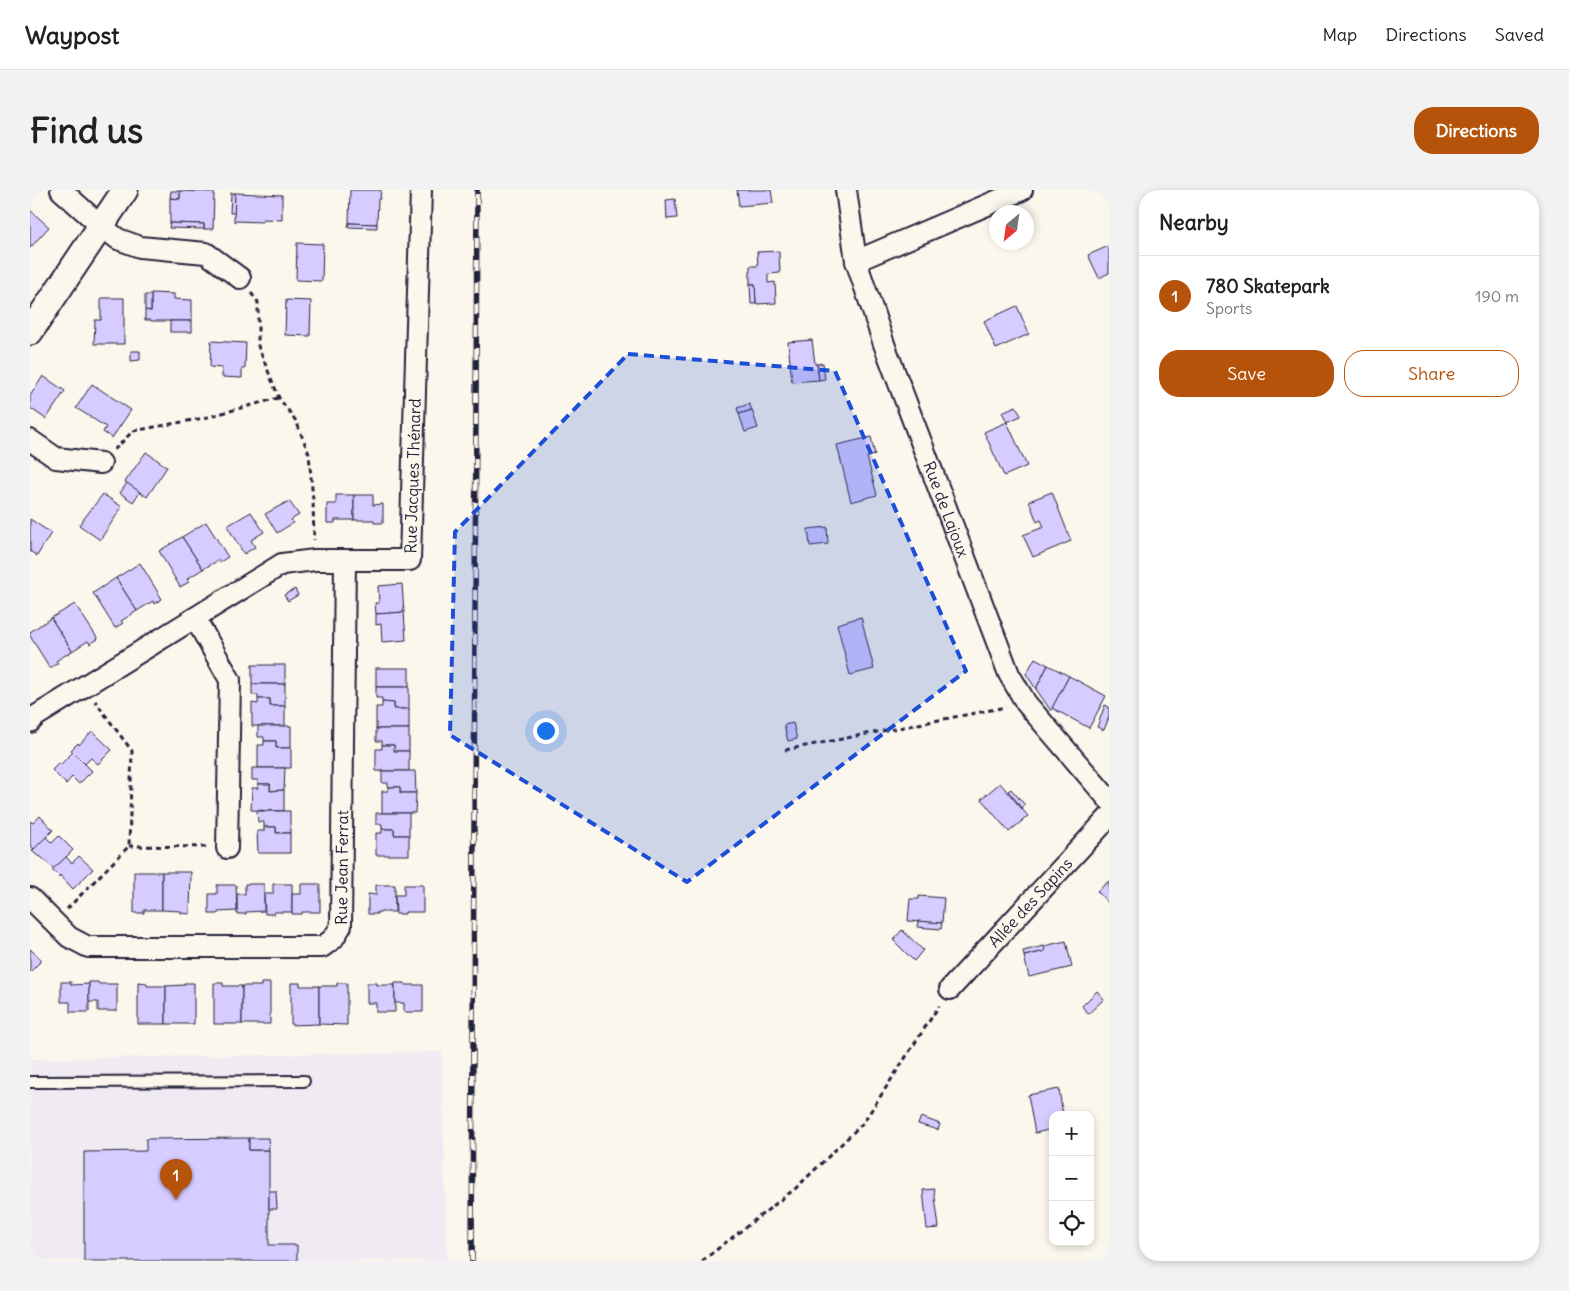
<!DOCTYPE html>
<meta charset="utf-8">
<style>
body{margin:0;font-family:Delius,sans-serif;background:#f2f2f2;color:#202124}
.controls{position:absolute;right:15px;bottom:15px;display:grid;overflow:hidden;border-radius:10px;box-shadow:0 2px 8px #0003}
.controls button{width:45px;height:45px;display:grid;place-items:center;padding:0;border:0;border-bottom:1px solid #e0e0e0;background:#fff;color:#202124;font:25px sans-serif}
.compass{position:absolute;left:959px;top:15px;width:45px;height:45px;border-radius:50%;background:#fff;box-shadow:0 2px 8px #0003;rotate:209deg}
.you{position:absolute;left:515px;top:540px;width:18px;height:18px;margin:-12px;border:4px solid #fff;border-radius:50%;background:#1a73e8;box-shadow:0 0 0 8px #1a73e833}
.badge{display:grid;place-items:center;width:32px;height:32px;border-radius:50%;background:#b45309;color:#fff;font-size:16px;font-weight:700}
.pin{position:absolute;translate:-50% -41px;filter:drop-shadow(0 1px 2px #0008)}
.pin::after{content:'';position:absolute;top:26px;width:18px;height:15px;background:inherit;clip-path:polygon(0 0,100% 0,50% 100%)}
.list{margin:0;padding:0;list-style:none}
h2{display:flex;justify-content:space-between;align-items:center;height:65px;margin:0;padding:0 20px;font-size:21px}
h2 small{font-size:16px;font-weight:400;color:#757577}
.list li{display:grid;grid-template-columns:32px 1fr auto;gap:15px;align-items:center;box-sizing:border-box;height:80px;padding:0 20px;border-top:1px solid #e0e0e0}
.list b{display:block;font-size:19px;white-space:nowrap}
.list p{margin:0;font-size:16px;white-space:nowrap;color:#757577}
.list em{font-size:16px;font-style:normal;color:#757577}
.actions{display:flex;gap:10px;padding:15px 20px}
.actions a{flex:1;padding:11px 0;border:1px solid #b45309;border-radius:20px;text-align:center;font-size:18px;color:#b45309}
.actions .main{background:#b45309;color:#fff}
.icon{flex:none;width:28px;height:28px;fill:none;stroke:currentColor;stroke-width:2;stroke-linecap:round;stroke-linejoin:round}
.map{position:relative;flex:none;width:1079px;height:1071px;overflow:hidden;border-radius:20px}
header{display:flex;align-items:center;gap:30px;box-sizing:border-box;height:70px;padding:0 25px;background:#fff;border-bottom:1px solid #e0e0e0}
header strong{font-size:24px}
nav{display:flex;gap:28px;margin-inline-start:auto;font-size:18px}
.intro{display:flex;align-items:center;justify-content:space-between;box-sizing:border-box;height:120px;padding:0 30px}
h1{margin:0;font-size:35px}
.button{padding:12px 22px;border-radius:20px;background:#b45309;color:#fff;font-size:18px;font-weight:700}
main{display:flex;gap:30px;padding:0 30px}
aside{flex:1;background:#fff;border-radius:20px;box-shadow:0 2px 8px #0003}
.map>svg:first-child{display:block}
.built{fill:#f0eaf2}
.building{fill:#d6ccff;stroke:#22223b}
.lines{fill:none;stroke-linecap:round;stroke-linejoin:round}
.service-casing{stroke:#22223b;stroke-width:14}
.minor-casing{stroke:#22223b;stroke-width:24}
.tertiary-casing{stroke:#22223b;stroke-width:29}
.path{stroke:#22223b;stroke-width:3;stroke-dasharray:5 4;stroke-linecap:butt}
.service{stroke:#fbf7ec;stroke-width:10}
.minor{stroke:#fbf7ec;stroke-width:20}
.tertiary{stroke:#fbf7ec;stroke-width:25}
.rail-casing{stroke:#22223b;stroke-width:5.5}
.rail{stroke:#fbf7ec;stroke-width:4;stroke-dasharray:11;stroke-linecap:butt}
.marked{fill:#1d4ed8;fill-opacity:0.2;stroke:#1d4ed8;stroke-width:4;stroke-dasharray:10 6;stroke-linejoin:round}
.labels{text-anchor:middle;stroke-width:4.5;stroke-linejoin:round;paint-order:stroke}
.street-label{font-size:16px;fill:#22223b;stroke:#fbf7ec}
</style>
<header>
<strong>Waypost</strong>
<nav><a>Map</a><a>Directions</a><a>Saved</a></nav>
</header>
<div class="intro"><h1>Find us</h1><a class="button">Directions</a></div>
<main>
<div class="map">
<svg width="1079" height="1071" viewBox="0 0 1079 1071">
<rect width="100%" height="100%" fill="#fbf7ec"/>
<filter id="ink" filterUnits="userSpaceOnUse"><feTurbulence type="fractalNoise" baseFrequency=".02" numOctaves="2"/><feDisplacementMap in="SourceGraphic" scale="10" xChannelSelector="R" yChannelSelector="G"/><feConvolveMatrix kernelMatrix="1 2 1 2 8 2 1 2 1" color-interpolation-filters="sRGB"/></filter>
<g filter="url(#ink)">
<path class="built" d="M412,862L417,1071H0V869Z"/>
<g class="building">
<path d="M320,0H351L350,9H348L347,34L319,33Z"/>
<path d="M707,0H741L743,13L709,16Z"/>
<path d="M141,1H150V9L140,8Z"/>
<path d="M150,1L184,2L183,39H174V34L140,33V8L150,9Z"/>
<path d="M201,3H205V23H200Z"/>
<path d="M205,3L252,5V30L233,29V32L204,31Z"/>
<path d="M645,9L647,28L637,29L636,10Z"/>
<path d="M0,20L19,37L0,58Z"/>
<path d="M140,33L174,34V39L139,38Z"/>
<path d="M319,33L347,34V38L318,37Z"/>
<path d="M267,53L293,54L292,91L266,90Z"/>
<path d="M1079,56V83L1069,88L1058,65Z"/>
<path d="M749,61L750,83L738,84V93L745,92L746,113L726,114L725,94H720V76H728L727,62Z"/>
<path d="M720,94H725L726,114H721Z"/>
<path d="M121,103L144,104V109L162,110V131H121V130H115V120L121,121Z"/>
<path d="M115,105H121V121L115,120Z"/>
<path d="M71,108H94V154H64L65,130H71Z"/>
<path d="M256,110L281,111L280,146L255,145Z"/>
<path d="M987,116L999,144L966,159L954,131Z"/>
<rect x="140" y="131" width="22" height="11"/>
<path d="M782,150L785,174H787L789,190L762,192L758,152Z"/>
<path d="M181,151L216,153L215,179H212V188L192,187V178L180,177Z"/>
<path d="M101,161H110V170L101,171Z"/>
<path d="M793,173L795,189L789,190L787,174Z"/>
<path d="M13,186L35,201L16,229L0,218V206Z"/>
<path d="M62,194L101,220L82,248L73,242L76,237L46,218Z"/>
<path d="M719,214L722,220L709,224L707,218Z"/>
<path d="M986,216L991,226L977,232L972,222Z"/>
<path d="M722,220L728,238L715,242L709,224Z"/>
<path d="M977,232L997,276L974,286L954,242Z"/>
<path d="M841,247L845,265L837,267L847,305L821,312L807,255Z"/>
<path d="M116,262L137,277L117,307L95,292Z"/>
<path d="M97,293L110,302L103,312L90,303Z"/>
<path d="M1022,302L1041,351L1003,367L993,345L1014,337L1011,330L1007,332L999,311Z"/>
<path d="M73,304L92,317L70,350L49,335Z"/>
<path d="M306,305H324V330H305V333H297V314H306Z"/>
<path d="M324,305H343V315L353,314V333H344V330H324Z"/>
<path d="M259,311L269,325L261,330L263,333L247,343L235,324Z"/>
<path d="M221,322L234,342L221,350L225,357L214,364L197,336Z"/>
<path d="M0,329L21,343L7,366L0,361Z"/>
<path d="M176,332L198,367L190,372L189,370L173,379L152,347Z"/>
<path d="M797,337L798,354L780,356L778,339Z"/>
<path d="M152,347L173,379L157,389L159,392L150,397L129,361Z"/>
<path d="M110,373L132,409L124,414L123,411L107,421L86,388Z"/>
<path d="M86,388L107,421L91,431L93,433L85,438L63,403Z"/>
<path d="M372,394L374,422L346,424L345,413H349L348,396Z"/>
<path d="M265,399L268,405L258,411L254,405Z"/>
<path d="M45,414L68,449L60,454L58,451L42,461L21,428Z"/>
<path d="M374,422L376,450L352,452L351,434L346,435V424Z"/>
<path d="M831,427L844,479L820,485L807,434Z"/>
<path d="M21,428L42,461L26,471L28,473L20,478L0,446V442Z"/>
<path d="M1005,468L1018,475L1006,499L996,484Z"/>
<rect x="222" y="475" width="33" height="19"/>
<path d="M1018,475L1039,486L1021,521L1006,499Z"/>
<rect x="346" y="478" width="33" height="19"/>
<path d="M1039,486L1076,506L1059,538L1022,518Z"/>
<path d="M222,494H255V516H240V509H228V505H222Z"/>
<path d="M346,497H379V519H364V513L352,512V508H346Z"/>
<path d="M228,509H240V516H255V536H222V513L228,514Z"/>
<path d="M352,512L364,513V519H379V539H346V517H352Z"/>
<path d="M1075,515L1079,517V527L1074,540L1067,537Z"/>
<path d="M763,533L767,549L758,551L754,535Z"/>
<path d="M228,536H261V558H246V551H234V547H228Z"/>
<path d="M346,539H379V561H364V555H352V551H346Z"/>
<path d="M62,541L82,560L68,574L61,568L55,574L41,560L48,553L49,555Z"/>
<path d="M234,551H246V558H261V578H228V555H234Z"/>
<path d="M352,555H364V561H379V581H346V559H352Z"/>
<path d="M43,562L62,581L49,594L42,587L36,594L22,580L29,573L30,575Z"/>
<path d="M222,578H255L254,600L240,601V594H228V590H222Z"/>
<path d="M352,581H385L386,603H370V597H358V593H352Z"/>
<path d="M970,593L998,626L979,642L951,609Z"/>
<path d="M228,594H240V601L254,600V621L221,620L222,598H228Z"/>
<path d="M358,597H370V603H386L385,623H352V601H358Z"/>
<path d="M981,599L995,615L992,618L978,601Z"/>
<path d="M227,621H260V643H246V637H234V632H228Z"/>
<path d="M346,623H379V645H364V639H352V634H346Z"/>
<path d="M10,626L23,640L4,659L0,655V631L3,633Z"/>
<path d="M234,637H246V643H260V663H228L227,641H234Z"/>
<path d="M352,639H364V645H379V665H346V643H352Z"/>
<path d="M29,646L43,660L24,679L10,666L9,667L2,661L16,647L22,653Z"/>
<path d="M49,666L63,679L43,699L30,685L29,687L22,680L36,667L42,673Z"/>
<path d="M104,682H132V720H114V723H104Z"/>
<path d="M132,682H161L160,724L151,723V721L132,720Z"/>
<path d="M1079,691V714L1067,701Z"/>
<path d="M215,694H234V721L216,722V724H207V704H215Z"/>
<path d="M243,694H262V722H244V724H235L234,704H243Z"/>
<path d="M271,694H290V722H272V724H262V704H271Z"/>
<path d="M187,695H206L207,721L188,722V724H179V704H187Z"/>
<path d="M346,695H365V722H347V724H338V704L346,705Z"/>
<path d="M374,695H393V722H375V724H366L365,705H374Z"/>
<path d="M889,706L914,708L912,733L878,731L880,709H889Z"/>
<path d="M888,731L912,733L911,739L887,737Z"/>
<path d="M872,740L893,760L884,771L863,750Z"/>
<path d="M1036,751L1042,777L999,787L994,766L1015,761L1014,756Z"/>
<path d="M1014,756L1015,761L994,766L993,761Z"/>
<path d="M0,759L12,770L0,782Z"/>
<path d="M31,792H41V795L59,794V822H40V812H31Z"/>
<path d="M59,792H68L69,794H87V821H68V812H59Z"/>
<path d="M108,792L117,793V796H136V834H108Z"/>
<path d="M154,793H164V834H136V796L154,795Z"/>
<path d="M184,793H193V796H212V834H184Z"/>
<path d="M231,793H240V834H212V796H231Z"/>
<path d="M261,793H270V796H289V834L261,835Z"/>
<path d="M307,793H317V835L289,834V796H307Z"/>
<path d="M337,793H347V795H365V822H346V813H337Z"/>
<path d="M365,793H375V795H393V822H374V813H365Z"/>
<path d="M1067,801L1074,809L1058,824L1052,816Z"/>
<path d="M1029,899L1033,925H1023V939L1005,943L998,905Z"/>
<path d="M891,927L910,934L908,940L888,934Z"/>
<path d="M219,948V960H239V1055H267V1071H54V962L116,961V949Z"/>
<path d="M219,948H238L239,960H219Z"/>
<path d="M904,999L909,1038L897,1039L893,1000Z"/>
<path d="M239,1001H246L247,1019H239Z"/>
</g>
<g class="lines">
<g class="service-casing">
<path id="service" d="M0,892L274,891"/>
</g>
<g class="minor-casing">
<g id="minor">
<path d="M31,0L71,36L88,49L110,57L176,63L210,88"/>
<path id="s1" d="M816,0L826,71L854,154L979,484L996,513L1079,610"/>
<path d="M826,71L992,0"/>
<path d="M0,250L26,268L71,273"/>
<path d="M165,428L200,490L197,658"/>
<path id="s2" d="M0,532L6,526L252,374L285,370H380L391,0"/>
<path id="s3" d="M0,708L39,747L58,757H292L303,749L311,736L315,371"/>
<path id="s4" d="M920,799L1079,627"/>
</g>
</g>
<g class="tertiary-casing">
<path id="tertiary" d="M0,142L95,0"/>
</g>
<g class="path">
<path d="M221,103L228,112V156L249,208L266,231L279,264L283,310L284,350"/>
<path d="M84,260L103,241L174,228L248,208"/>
<path d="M755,560L976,517"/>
<path d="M99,656L179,657"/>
<path d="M37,719L99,656L102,561L65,511"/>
<path d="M672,1071L766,998L833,933L909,816"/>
</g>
<use href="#service" class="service"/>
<use href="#minor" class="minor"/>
<use href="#tertiary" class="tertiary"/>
<g class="rail-casing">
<path id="rail" d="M442,1071L447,0"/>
</g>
<use href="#rail" class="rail"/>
</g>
</g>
<path class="marked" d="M598,164L805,181L936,481L657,692L420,545L425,342Z"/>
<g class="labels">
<g class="street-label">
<text dy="6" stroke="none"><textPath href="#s2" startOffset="510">Rue Jacques Thénard</textPath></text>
<text dy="6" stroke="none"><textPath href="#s1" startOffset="336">Rue de Lajoux</textPath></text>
<text dy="6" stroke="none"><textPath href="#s3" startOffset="398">Rue Jean Ferrat</textPath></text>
<text dy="6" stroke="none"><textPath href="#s4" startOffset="118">Allée des Sapins</textPath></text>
</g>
</g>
</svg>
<div class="controls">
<button>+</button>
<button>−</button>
<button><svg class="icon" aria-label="locate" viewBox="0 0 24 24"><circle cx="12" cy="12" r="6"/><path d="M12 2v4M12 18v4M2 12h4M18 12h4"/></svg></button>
</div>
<svg class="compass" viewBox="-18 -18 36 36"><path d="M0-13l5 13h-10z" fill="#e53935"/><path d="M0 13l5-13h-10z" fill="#757577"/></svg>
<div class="you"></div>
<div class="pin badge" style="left:146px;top:1010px">1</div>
</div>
<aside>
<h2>Nearby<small></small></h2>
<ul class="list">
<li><span class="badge">1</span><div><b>780 Skatepark</b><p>Sports</p></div><em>190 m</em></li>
</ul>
<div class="actions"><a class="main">Save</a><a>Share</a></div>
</aside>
</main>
